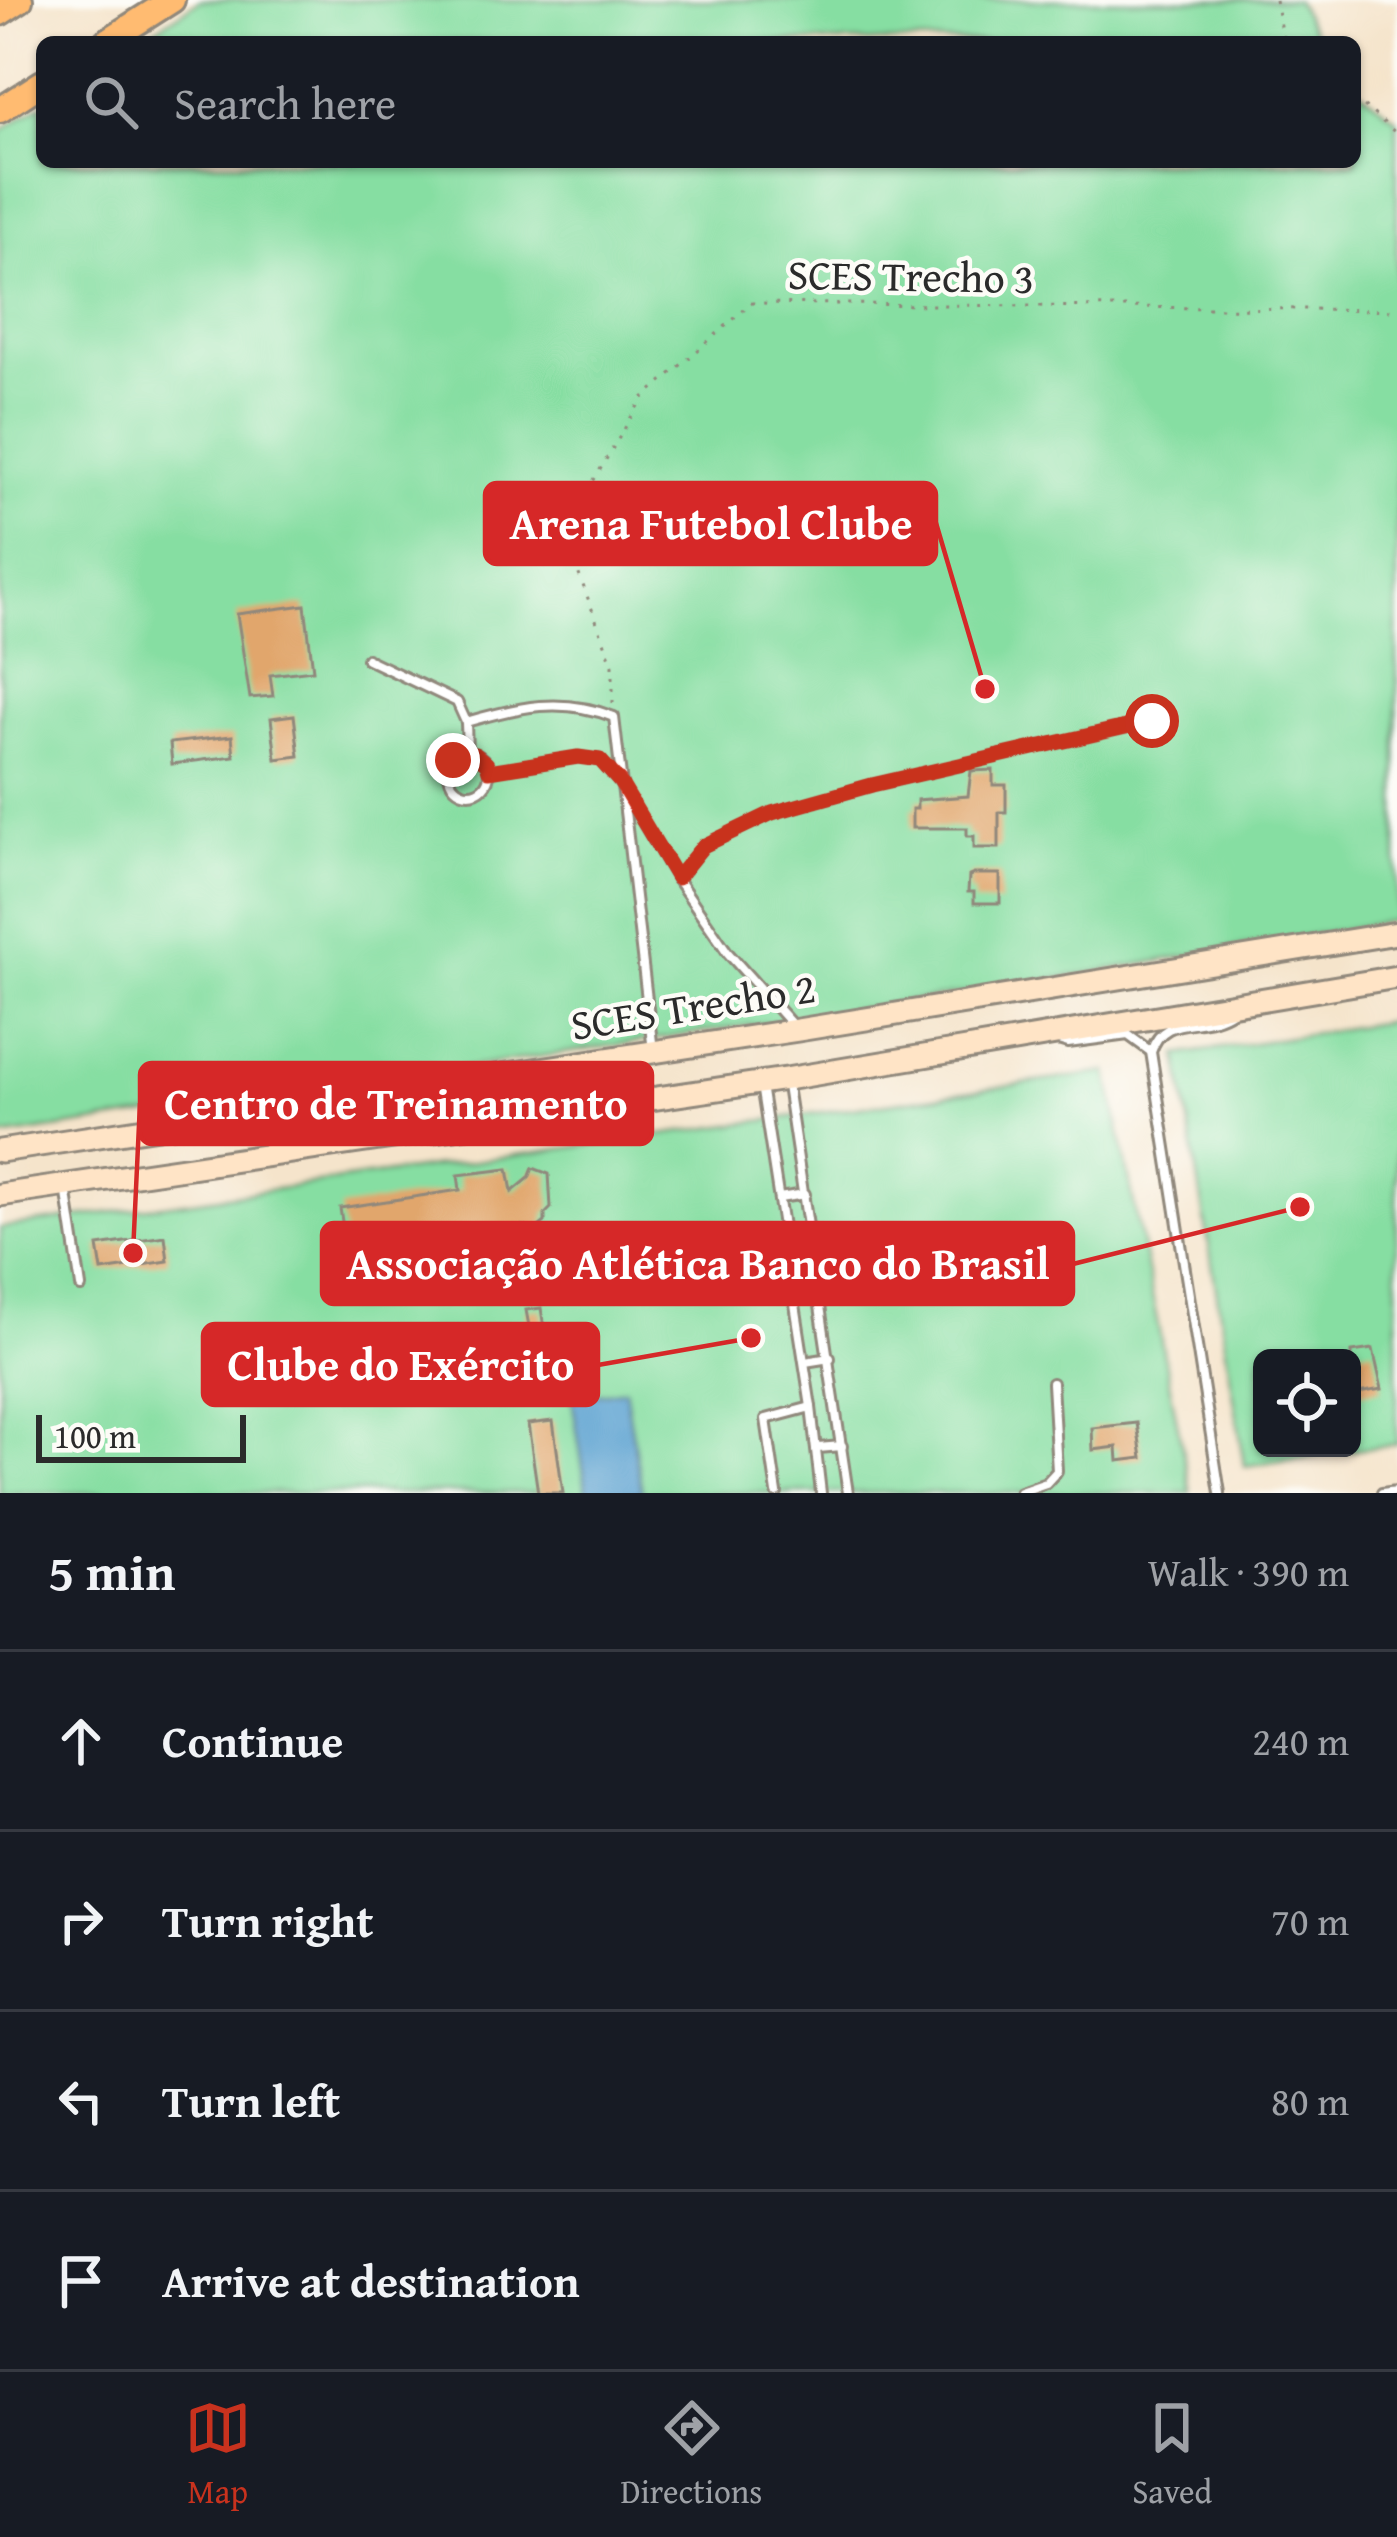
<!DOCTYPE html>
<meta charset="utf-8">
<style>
body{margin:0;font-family:"Gentium Book Plus",serif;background:#20242c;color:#f1f3f6}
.controls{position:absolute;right:36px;bottom:36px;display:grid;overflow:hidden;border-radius:18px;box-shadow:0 3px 9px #0004}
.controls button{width:108px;height:108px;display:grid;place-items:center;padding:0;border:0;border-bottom:3px solid #363941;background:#171b24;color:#f1f3f6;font:60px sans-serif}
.scale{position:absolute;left:36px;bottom:30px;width:210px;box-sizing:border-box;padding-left:12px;border:6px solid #2b2b2b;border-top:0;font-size:33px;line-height:42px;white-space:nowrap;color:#2b2b2b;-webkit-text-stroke:9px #fdfcf7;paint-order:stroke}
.stop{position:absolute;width:36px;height:36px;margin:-27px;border:9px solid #c8321e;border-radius:50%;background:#fff}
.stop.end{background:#c8321e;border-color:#fff;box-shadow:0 3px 12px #0008}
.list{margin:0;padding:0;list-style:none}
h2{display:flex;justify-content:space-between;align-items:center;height:156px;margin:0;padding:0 48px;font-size:51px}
h2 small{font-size:39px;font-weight:400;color:#9ea1a6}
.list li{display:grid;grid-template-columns:78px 1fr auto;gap:36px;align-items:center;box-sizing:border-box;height:180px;padding:0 48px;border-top:3px solid #363941}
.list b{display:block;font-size:45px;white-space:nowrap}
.list em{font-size:39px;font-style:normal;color:#9ea1a6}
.icon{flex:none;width:66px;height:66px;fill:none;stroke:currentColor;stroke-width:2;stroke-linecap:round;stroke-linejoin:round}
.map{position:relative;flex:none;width:1397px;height:1493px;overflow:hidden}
.search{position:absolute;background:#171b24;box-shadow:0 3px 9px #0004;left:36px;right:36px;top:36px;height:132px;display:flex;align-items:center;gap:30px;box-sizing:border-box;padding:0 42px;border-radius:18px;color:#9ea1a6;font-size:45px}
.sheet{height:876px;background:#171b24}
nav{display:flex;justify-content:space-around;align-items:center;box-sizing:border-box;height:168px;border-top:3px solid #363941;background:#171b24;font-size:33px;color:#9ea1a6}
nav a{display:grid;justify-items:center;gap:6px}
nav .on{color:#c8321e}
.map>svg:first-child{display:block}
.green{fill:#86dea2;stroke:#588466;stroke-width:3;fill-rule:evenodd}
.water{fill:#5ca2d1;stroke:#44667e;stroke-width:3}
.building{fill:#e1a66c}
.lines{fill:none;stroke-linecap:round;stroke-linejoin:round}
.service-casing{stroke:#90887b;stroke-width:14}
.secondary-casing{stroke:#90887b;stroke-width:27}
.trunk-casing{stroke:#90887b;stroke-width:30}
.path{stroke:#90887b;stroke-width:3;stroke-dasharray:3 9;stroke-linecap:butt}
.service{stroke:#fff;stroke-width:8}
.secondary{stroke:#ffe4c6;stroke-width:21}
.trunk{stroke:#ffbb71;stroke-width:24}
.route{stroke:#c8321e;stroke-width:15}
.labels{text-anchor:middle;stroke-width:9;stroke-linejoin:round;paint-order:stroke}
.street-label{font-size:42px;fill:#2b2b2b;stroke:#fdfcf7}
.leader{fill:none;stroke:#d62828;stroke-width:4.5}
.callout-dot{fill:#d62828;stroke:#fdfcf7;stroke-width:4.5}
.callout{fill:#d62828;stroke:#d62828;stroke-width:4.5}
.callout-label{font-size:45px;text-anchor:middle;font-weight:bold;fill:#fff}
</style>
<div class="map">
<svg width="1397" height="1493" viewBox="0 0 1397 1493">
<rect width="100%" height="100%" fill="#fdfcf7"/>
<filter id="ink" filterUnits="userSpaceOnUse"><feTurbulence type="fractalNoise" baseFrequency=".00833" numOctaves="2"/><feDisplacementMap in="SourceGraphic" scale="24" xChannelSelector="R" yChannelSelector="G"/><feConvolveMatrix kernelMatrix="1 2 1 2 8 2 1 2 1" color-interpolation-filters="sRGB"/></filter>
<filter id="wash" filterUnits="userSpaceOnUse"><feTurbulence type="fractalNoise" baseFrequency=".004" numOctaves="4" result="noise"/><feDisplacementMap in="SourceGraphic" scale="48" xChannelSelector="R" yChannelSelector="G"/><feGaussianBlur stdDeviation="2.7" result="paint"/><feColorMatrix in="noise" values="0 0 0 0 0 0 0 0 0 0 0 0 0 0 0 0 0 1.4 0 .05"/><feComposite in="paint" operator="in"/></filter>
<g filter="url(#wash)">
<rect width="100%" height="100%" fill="#f5e4cb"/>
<g class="green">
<path d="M200,0H1296L1319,42H136Z"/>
<path d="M1355,87L1397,119V920L1014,986L0,1137V131L42,104V162H1355Z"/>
<path d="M1397,1020V1444L1245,1466L1178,1055ZM1262,1358H1352V1448H1262Z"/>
<path d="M1108,1072L1191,1493H0V1228Z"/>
</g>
<path class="water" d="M625,1389L642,1493H587L572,1398Z"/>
<g id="blocks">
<g class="building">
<path d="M305,605L313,670L270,675L273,696L250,698L237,614Z"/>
<path d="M294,715L299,756L276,759L271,718Z"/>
<path d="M232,736L234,756L172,764L170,743Z"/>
<path d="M993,770V785H1006V812H999V848H974V836H967V828H912V809H917V800L968,796L971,771Z"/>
<path d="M974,874H1000V903H974V892H968L969,876Z"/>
<path d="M533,1168L549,1174L551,1208L545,1214V1222L535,1230L523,1226L528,1267L518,1268V1272L353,1296L340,1208L460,1190L458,1175L508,1169L512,1192L529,1178Z"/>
<path d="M165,1236L168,1261L102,1271L98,1246Z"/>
<path d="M541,1308L549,1362L536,1364L526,1310Z"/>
<path d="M1373,1349L1382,1389L1352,1394V1352Z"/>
<path d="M553,1421L563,1493H538L528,1424Z"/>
<path d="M1137,1423L1142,1458L1118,1461L1117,1447L1093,1450L1092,1428Z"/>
</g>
</g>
</g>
<g filter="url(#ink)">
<use href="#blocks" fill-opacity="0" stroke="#90887b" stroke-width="3"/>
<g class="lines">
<g class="service-casing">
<g id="service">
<path d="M367,659L457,702L466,722L467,753"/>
<path d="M466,722C518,707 562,696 614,717L653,1051"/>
<circle cx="469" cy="773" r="20"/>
<path d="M489,771L578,757L600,760L619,782L677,879"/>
<path d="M795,1028L728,953L677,879L703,846L772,813L872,785L1152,721"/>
<path d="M1058,1040L1068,1043L1128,1035L1150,1051"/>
<path d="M786,1079L848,1493"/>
<path d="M761,1085L811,1407L821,1493"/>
<path d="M66,1187L81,1287"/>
<path d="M779,1198L805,1194"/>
<path d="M805,1362L830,1358"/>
<path d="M818,1448L842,1446"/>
<path d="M1020,1492L1046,1483L1057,1471L1052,1383"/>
<path d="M777,1493L766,1419L811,1407"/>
<path d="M1220,1493L1151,1052C1164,1011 1202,1032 1232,1011"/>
<path d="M1382,1493L1397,1491"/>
</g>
</g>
<g class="secondary-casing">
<g id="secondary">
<path d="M0,1151L798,1030L1397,933"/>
<path d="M0,1195L786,1079L1397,977"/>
</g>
</g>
<g class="trunk-casing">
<g id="trunk">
<path d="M0,13L20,0"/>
<path d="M106,42L172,0"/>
<path d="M0,110L42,83"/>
</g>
</g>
<g class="path">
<path d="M1275,0L1282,36L1290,42"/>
<path d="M1355,98L1397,134"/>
<path d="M613,703V665L563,532L642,399L752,303L1397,310"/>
</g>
<use href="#service" class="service"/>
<use href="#secondary" class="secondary"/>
<use href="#trunk" class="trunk"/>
</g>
</g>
<g class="lines" filter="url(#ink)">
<path class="route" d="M453,760L475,754L487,764L489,771L578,757L600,760L620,782L677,878L703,846L772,813L872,785L1152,721"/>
</g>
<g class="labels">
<g class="street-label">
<text transform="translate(911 276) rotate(1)" y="15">SCES Trecho 3</text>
<text transform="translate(693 1006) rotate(-9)" y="15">SCES Trecho 2</text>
</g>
</g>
<path class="leader" d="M985 689L936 523M133 1253L140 1103M1300 1207L1073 1264M751 1338L598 1365"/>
<g class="callout-dot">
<circle cx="985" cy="689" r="12"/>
<circle cx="133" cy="1253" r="12"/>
<circle cx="1300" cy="1207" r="12"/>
<circle cx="751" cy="1338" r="12"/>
</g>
<g class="callout">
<rect x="485" y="483" width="451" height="81" rx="12"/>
<rect x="140" y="1063" width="512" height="81" rx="12"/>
<rect x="322" y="1223" width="751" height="81" rx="12"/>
<rect x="203" y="1324" width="395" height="81" rx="12"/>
</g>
<g class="callout-label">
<text x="711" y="539">Arena Futebol Clube</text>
<text x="396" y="1119">Centro de Treinamento</text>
<text x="698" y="1279">Associação Atlética Banco do Brasil</text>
<text x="401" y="1380">Clube do Exército</text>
</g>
</svg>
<div class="controls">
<button><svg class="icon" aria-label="locate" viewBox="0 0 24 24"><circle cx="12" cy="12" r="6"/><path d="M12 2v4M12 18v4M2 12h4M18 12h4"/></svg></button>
</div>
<div class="scale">100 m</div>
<div class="stop" style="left:1152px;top:721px"></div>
<div class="stop end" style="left:453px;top:760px"></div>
<div class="search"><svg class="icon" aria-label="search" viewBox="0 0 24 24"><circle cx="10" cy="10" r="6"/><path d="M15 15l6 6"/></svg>Search here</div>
</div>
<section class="sheet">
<h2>5 min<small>Walk · 390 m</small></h2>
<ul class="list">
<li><svg class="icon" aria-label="ahead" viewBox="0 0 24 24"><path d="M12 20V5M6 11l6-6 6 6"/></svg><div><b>Continue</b></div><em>240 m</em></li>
<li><svg class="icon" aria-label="right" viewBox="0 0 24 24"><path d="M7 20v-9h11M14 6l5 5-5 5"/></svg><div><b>Turn right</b></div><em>70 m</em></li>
<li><svg class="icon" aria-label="left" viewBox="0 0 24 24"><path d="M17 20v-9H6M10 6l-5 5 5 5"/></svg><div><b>Turn left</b></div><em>80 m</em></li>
<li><svg class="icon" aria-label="arrive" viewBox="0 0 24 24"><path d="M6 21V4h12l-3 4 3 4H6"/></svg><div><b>Arrive at destination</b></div></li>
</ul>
</section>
<nav>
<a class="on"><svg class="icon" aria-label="map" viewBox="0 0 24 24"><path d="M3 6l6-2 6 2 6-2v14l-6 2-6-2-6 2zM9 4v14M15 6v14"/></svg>Map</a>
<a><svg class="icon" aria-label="directions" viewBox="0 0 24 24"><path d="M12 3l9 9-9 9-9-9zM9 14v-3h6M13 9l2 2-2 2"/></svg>Directions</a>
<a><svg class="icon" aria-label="saved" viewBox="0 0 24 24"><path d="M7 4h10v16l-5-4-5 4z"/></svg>Saved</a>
</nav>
